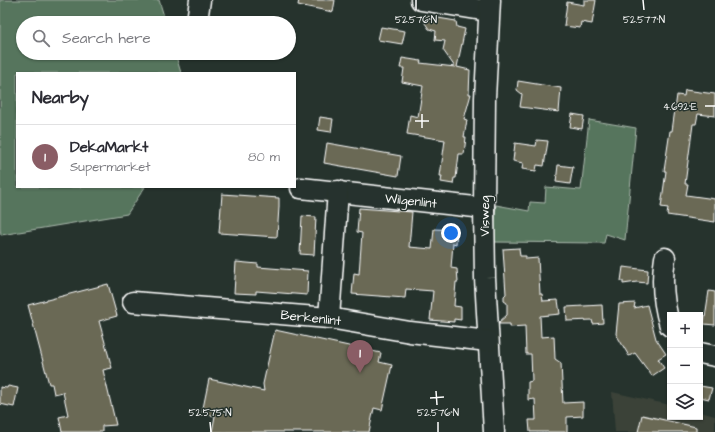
<!DOCTYPE html>
<meta charset="utf-8">
<style>
body{margin:0;font-family:"Architects Daughter",sans-serif;background:#f2f2f3;color:#2b2b33}
.controls{position:absolute;right:12px;bottom:12px;display:grid;overflow:hidden;border-radius:0px;box-shadow:0 1px 3px #0004}
.controls button{width:36px;height:36px;display:grid;place-items:center;padding:0;border:0;border-bottom:1px solid #e1e1e2;background:#fff;color:#2b2b33;font:20px sans-serif}
.you{position:absolute;left:451px;top:233px;width:14px;height:14px;margin:-10px;border:3px solid #fff;border-radius:50%;background:#1a73e8;box-shadow:0 0 0 6px #1a73e833}
.badge{display:grid;place-items:center;width:26px;height:26px;border-radius:50%;background:#8a5d65;color:#fff;font-size:13px;font-weight:700}
.pin{position:absolute;translate:-50% -33px;filter:drop-shadow(0 1px 2px #0008)}
.pin::after{content:'';position:absolute;top:21px;width:14px;height:12px;background:inherit;clip-path:polygon(0 0,100% 0,50% 100%)}
.list{margin:0;padding:0;list-style:none}
h2{display:flex;justify-content:space-between;align-items:center;height:52px;margin:0;padding:0 16px;font-size:17px}
h2 small{font-size:13px;font-weight:400;color:#7c7c81}
.list li{display:grid;grid-template-columns:26px 1fr auto;gap:12px;align-items:center;box-sizing:border-box;height:64px;padding:0 16px;border-top:1px solid #e1e1e2}
.list b{display:block;font-size:15px;white-space:nowrap}
.list p{margin:0;font-size:13px;white-space:nowrap;color:#7c7c81}
.list em{font-size:13px;font-style:normal;color:#7c7c81}
.icon{flex:none;width:22px;height:22px;fill:none;stroke:currentColor;stroke-width:2;stroke-linecap:round;stroke-linejoin:round}
.map{position:relative;flex:none;width:715px;height:432px;overflow:hidden}
.search{position:absolute;background:#fff;box-shadow:0 1px 3px #0004;left:16px;top:16px;width:280px;height:44px;display:flex;align-items:center;gap:10px;box-sizing:border-box;padding:0 14px;border-radius:22px;color:#7c7c81;font-size:15px}
.panel{position:absolute;background:#fff;box-shadow:0 1px 3px #0004;left:16px;top:72px;width:280px;height:116px;border-radius:0px}
.map>svg:first-child{display:block}
.built{fill:#3b4339}
.green{fill:#57755d;stroke:#abbaae}
.building{fill:#6b6955;stroke:#fff}
.lines{fill:none;stroke-linecap:round;stroke-linejoin:round}
.minor-casing{stroke:#fff;stroke-width:23}
.minor{stroke:#26332d;stroke-width:20}
.ticks{fill:none;stroke:#fff;stroke-width:1.5}
.labels{text-anchor:middle;stroke-width:3;stroke-linejoin:round;paint-order:stroke}
.street-label{font-size:13px;fill:#fff;stroke:#26332d}
.ticks-label{font-size:10px;text-anchor:middle;fill:#fff;stroke:#26332d;stroke-width:3;stroke-linejoin:round;paint-order:stroke}
</style>
<div class="map">
<svg width="715" height="432" viewBox="0 0 715 432">
<rect width="100%" height="100%" fill="#26332d"/>
<filter id="ink" filterUnits="userSpaceOnUse"><feTurbulence type="fractalNoise" baseFrequency=".025" numOctaves="2"/><feDisplacementMap in="SourceGraphic" scale="8" xChannelSelector="R" yChannelSelector="G"/><feConvolveMatrix kernelMatrix="1 2 1 2 8 2 1 2 1" color-interpolation-filters="sRGB"/></filter>
<g filter="url(#ink)">
<path class="built" d="M612,392L670,405V417H700V412L715,416V432H615Z"/>
<g class="green">
<path d="M0,0H159L166,23H23V53H175L181,73H17V187H145L127,214L1,235L0,228Z"/>
<path d="M589,120L636,128L625,240L606,234L604,243L493,242L496,205L529,211L530,202L545,203L546,187L581,190Z"/>
</g>
<g class="building">
<path d="M299,0H335L333,12L298,5Z"/>
<path d="M584,0H596L592,24L581,22L580,28L564,26L567,2L584,5Z"/>
<path d="M426,16L456,21L457,27L465,29L457,67L470,70L469,94H471L464,119L467,120L464,137H466L464,154H459L456,178H454L453,184L441,182L442,176H440L445,140L407,134L410,115L418,117L423,86L402,82L404,68H400L402,58L421,61L420,63L455,67L443,50L445,41L435,40L436,31L429,29L425,23Z"/>
<path d="M381,27L405,31L402,44L378,40Z"/>
<path d="M518,81L561,88L559,112L520,107L522,94L517,90Z"/>
<path d="M685,90L715,94V116L698,114L696,124H693L685,184H688L686,195L715,199V222L667,215L668,208L661,207L666,171H664L670,131H672L677,95L684,96Z"/>
<path d="M572,114L584,116L582,129L570,127Z"/>
<path d="M320,117L333,119L331,132L318,130Z"/>
<path d="M537,140L548,141L544,166L537,165L536,171L522,169L523,163L513,161L515,143L536,146Z"/>
<path d="M327,143L401,156L398,176L324,163Z"/>
<path d="M558,165L573,167L570,184L556,182Z"/>
<path d="M222,194L279,198V207L277,237L219,233Z"/>
<path d="M359,208L412,212L409,247L432,249L434,229L457,230L456,244L453,243L451,268L457,269L458,282H456L454,306L461,307V320L454,319V322L430,320L433,291L406,289L405,298L352,294L354,273L359,274L362,233L357,232Z"/>
<path d="M302,216L316,217L314,255L300,254Z"/>
<path d="M519,248L520,256H526V259L538,258L540,294H542L543,301L558,300L560,314L540,316L541,337L554,336L555,359L561,363L563,403L583,402V416L567,417V432H530L529,420H536L535,399L528,400V382L532,381L531,354H526L525,326L510,327V324H499V322L507,315V303L504,301V296L506,294L503,249Z"/>
<path d="M236,262L258,264V267L308,271L307,295L256,291V294L234,293Z"/>
<path d="M623,267L648,270L647,283L637,282L623,284V281H621Z"/>
<path d="M108,284L117,316L99,321L112,368L103,370L116,425L102,426V432H62L59,417L68,415L63,392L54,394L52,384H49L28,305Z"/>
<path d="M709,291L715,292V325L704,324Z"/>
<path d="M635,303L634,308L647,305L656,339L666,354L658,359L664,368L652,376L635,353L629,356L616,334L619,304Z"/>
<path d="M602,305L603,323L593,324L592,320L567,321L566,307Z"/>
<path d="M275,330L381,353L379,362L392,365L382,410L374,408L369,432H212L215,416L202,413L209,379L264,391L263,384Z"/>
<path d="M8,386L18,388L14,407L0,404V387L7,388Z"/>
<path d="M700,386L712,388L709,399L700,397Z"/>
<path d="M642,415L696,427V432H638Z"/>
</g>
<g class="lines">
<g class="minor-casing">
<g id="minor">
<path d="M421,0L488,11"/>
<path d="M490,0L485,98L484,208L485,278L494,432"/>
<path d="M198,14L200,0"/>
<path d="M301,188L484,208"/>
<path d="M665,258C661,281 663,303 670,326"/>
<path d="M133,302L329,318L410,332L488,341"/>
<path d="M329,318L338,191"/>
<path d="M700,353L715,356"/>
</g>
</g>
<use href="#minor" class="minor"/>
</g>
</g>
<path class="ticks" d="M416,0V10M643,0L644,10M705,106H715M422,114V128M415,121H429M436,391L437,405M430,398L444,397M210,422L211,432M438,422V432"/>
<g class="labels">
<g class="street-label">
<text transform="translate(411 200) rotate(6)" y="5">Wilgenlint</text>
<text transform="translate(484 216) rotate(-90)" y="5">Visweg</text>
<text transform="translate(311 317) rotate(6)" y="5">Berkenlint</text>
</g>
</g>
<g class="ticks-label">
<text x="416" y="23">52.576°N</text>
<text x="644" y="23">52.577°N</text>
<text x="680" y="110">4.692°E</text>
<text x="210" y="416">52.575°N</text>
<text x="438" y="416">52.576°N</text>
</g>
</svg>
<div class="controls">
<button>+</button>
<button>−</button>
<button><svg class="icon" aria-label="layers" viewBox="0 0 24 24"><path d="M12 4l9 5-9 5-9-5zM3 14l9 5 9-5"/></svg></button>
</div>
<div class="you"></div>
<div class="pin badge" style="left:360px;top:373px">1</div>
<div class="search"><svg class="icon" aria-label="search" viewBox="0 0 24 24"><circle cx="10" cy="10" r="6"/><path d="M15 15l6 6"/></svg>Search here</div>
<section class="panel">
<h2>Nearby<small></small></h2>
<ul class="list">
<li><span class="badge">1</span><div><b>DekaMarkt</b><p>Supermarket</p></div><em>80 m</em></li>
</ul>
</section>
</div>
